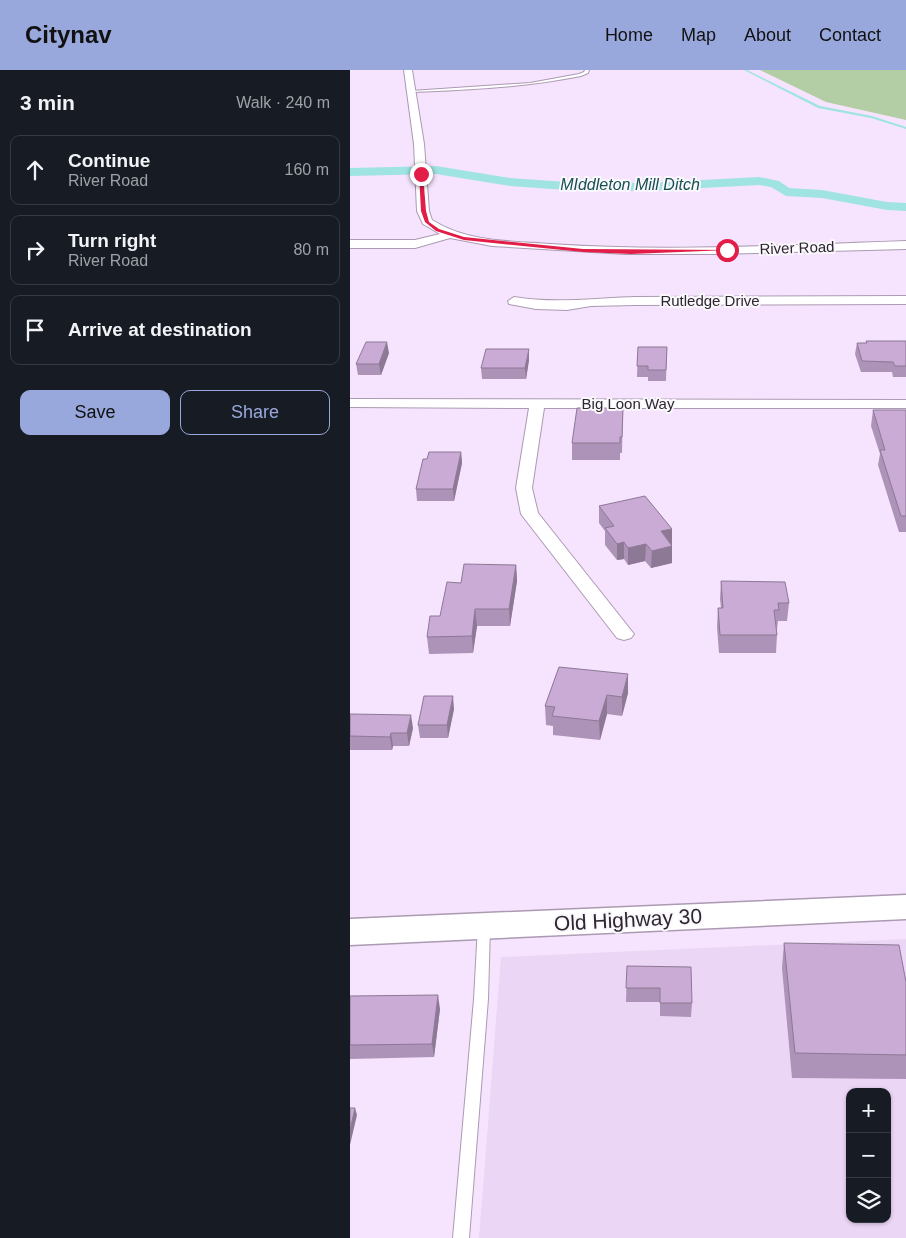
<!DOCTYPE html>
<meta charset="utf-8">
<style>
body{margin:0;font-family:Arial,sans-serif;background:#20242c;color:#f1f3f6}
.controls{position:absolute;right:15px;bottom:15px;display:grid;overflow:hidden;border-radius:10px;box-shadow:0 1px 4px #0004}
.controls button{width:45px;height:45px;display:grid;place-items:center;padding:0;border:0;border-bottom:1px solid #363941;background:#171b24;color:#f1f3f6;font:25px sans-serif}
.stop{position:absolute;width:15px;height:15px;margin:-11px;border:4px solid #e11d48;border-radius:50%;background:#fff}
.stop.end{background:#e11d48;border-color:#fff;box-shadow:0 1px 5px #0008}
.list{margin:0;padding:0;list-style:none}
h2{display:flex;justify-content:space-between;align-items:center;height:65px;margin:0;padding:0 20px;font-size:21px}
h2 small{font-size:16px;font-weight:400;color:#9ea1a6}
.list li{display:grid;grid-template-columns:32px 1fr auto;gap:15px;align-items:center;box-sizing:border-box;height:70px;margin:0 10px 10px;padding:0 10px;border:1px solid #363941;border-radius:10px}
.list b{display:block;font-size:19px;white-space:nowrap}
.list p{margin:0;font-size:16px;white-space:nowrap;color:#9ea1a6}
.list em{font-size:16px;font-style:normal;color:#9ea1a6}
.actions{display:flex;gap:10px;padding:15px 20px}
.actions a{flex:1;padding:11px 0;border:1px solid #99a8dc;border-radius:10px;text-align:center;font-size:18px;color:#99a8dc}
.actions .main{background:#99a8dc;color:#111}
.icon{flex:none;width:28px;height:28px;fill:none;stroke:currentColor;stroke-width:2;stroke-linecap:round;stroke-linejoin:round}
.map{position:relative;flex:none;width:556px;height:1168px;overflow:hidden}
header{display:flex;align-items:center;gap:30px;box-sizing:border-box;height:70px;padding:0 25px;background:#99a8dc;color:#111}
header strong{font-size:24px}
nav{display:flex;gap:28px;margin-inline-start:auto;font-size:18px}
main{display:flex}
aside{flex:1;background:#171b24}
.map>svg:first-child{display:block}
.built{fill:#ecd6f5;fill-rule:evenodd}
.green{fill:#b3cea4}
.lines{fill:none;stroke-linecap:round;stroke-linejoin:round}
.stream{fill:#9fe3e3;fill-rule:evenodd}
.canal{fill:#9fe3e3;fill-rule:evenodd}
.service-casing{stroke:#ab9ab2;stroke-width:2}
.minor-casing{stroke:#ab9ab2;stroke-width:2}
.tertiary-casing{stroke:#ab9ab2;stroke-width:3}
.service{fill:#fff;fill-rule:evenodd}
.minor{fill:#fff;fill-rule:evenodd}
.tertiary{fill:#fff;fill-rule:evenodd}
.wall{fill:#ad93b7}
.shaded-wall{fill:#8d7895}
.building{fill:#c9abd5;stroke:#8d7895}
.route{fill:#e11d48}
.labels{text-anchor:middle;stroke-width:4;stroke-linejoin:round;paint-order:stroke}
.far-street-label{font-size:15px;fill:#2d262f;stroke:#fbf8fd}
.far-water-label{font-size:16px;font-style:italic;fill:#165152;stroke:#fbf8fd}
.near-street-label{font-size:21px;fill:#2d262f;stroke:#fbf8fd}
</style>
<header>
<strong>Citynav</strong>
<nav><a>Home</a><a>Map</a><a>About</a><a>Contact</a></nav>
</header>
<main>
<aside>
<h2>3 min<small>Walk · 240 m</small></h2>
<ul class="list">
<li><svg class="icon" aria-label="ahead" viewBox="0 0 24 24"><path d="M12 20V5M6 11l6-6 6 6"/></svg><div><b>Continue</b><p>River Road</p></div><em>160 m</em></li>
<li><svg class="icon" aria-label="right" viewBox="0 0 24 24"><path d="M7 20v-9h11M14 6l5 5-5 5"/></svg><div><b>Turn right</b><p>River Road</p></div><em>80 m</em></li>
<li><svg class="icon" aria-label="arrive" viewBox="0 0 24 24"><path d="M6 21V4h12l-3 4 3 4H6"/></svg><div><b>Arrive at destination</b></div></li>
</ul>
<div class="actions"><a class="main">Save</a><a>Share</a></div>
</aside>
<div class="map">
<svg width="556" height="1168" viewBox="0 0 556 1168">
<rect width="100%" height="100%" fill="#f6e4fe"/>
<path class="built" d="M556,869V1168H129L151,887ZM500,1022H537V1149H500Z"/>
<path class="green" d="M410,0H556V50L476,32Z"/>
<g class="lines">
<path class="stream" d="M394,0H397L470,36L522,46L556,57V59L521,48L468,38Z"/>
<path class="canal" d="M86,96L160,108L216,112L296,113L409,107L429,111L439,118L472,120L537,132L556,133V141L537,140L472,128L436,126L421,117L409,115L296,121L216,120L160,116L86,104L0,106V98Z"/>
<g class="service-casing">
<g id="service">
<path d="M235,0H239L238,3L231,6C176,17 120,20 63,22L61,21L180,13L229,4L234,2Z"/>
<path d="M134,851L138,852L140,856L138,929L119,1168H103L124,929L128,856L130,852Z"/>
</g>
</g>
<g class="minor-casing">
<g id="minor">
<path d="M54,0H62L74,74L79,141L82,150C117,172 159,171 200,174C318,182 437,175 556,171V179L370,184H276L142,176L100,168L65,178H0V170H65L90,164L73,154L67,141L64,74Z"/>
<path d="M556,226V234L285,235L241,236L217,240L186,239L159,234L158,231L164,227C205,234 244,228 285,227Z"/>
<path d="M0,329L556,330V338H194L182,418L188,443L284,564L281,568L274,570L267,568L171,444L166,418L179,338L0,337Z"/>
</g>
</g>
<g class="tertiary-casing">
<path id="tertiary" d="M556,825V849L0,875V849Z"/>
</g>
<use href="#service" class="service"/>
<use href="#minor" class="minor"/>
<use href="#tertiary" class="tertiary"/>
</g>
<g class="wall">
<path d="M516,271H556V307H543L542,302H511L505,284L507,273H516Z"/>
<path d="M288,277H317L316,311H298V307H287Z"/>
<path d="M39,283L31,305H8L6,294Z"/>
<path d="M179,290L176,309H132L131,298Z"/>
<path d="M273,338L272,383H270V390H222V373Z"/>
<path d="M523,340H556V462H549L528,395L530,384L521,356Z"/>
<path d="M111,382L112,393L104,431H67L66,419L77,389Z"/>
<path d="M249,436L322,476V493L301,498L295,491L278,495L274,489L267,490L255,475V461L249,453Z"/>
<path d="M166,495L167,511L160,556H127L123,583L79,584L77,567L111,513Z"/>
<path d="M371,511L439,533L437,551H428L427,559H426L427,565L426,583H369L367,557L368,538H371L370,529Z"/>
<path d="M209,597L278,623L272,646L257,644L250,670L203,665V656L196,655L195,636Z"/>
<path d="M104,639L98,668H70L68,655Z"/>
<path d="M0,644L63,658L59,676H43L42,680H0Z"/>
<path d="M434,873L556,912V1009L442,1008L432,898Z"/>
<path d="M277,896L342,933L341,947L310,946V932H276Z"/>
<path d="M0,926L90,939L84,987L0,989Z"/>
</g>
<g class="shaded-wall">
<path d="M37,272L39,283L31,305L29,294Z"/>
<path d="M179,279V290L176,309L175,298Z"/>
<path d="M111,382L112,393L104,431L103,419Z"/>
<path d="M322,459V476L311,461Z"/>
<path d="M274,472V489L267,490V474Z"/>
<path d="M296,474L295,491L278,495V478Z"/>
<path d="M322,476V493L301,498L302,481Z"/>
<path d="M166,495L167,511L160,556L159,539Z"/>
<path d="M125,539L127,556L123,583L122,566Z"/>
<path d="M278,604V623L272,646V627Z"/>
<path d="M257,625V644L250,670L249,651Z"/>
<path d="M103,626L104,639L98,668L97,655Z"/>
<path d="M61,645L63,658L59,676L57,663Z"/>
<path d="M41,663L43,676L42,680L40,667Z"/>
<path d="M88,925L90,939L84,987L82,974Z"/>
<path d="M5,1038L7,1045L0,1075V1060Z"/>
</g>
<g class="building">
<path d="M516,271H556V296H545L543,292L512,291L507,273H517Z"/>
<path d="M16,272H37L29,294H6Z"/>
<path d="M288,277H317L316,300H298V296H287Z"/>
<path d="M136,279H179L175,298H131Z"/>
<path d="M227,338H273L272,367H270V373H222Z"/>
<path d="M523,340H556V446H551L530,380H535Z"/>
<path d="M79,382H111L103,419H66L73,389H77Z"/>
<path d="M295,426L322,459L311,461L322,476L302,481L296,474L278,478L274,472L267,474L255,458L264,456L249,436Z"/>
<path d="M114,494L166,495L159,539H125L122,566L77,567L80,546H90L97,512L111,513Z"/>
<path d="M371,511L435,512L439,533H428L429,540H424L427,565H370L368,538H373Z"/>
<path d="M209,597L278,604L272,627L257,625L249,651L202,646L205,637L195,636Z"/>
<path d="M74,626H103L97,655H68Z"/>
<path d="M0,644L61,645L57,663H41L40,667L0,666Z"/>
<path d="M434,873L549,875L556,912V985L445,983Z"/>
<path d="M277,896L341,897L342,933H310V918H276Z"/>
<path d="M88,925L82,974L0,975V926Z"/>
<path d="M0,1038H5L0,1060Z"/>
</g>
<path class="route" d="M71,102L73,104L76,141L79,152L89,159L114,167L233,179L379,180L281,184L233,182L114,170L86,161L75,152L71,141L69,104Z"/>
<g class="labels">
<g class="far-street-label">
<text transform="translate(447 178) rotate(-2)" y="5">River Road</text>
<text x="360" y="236">Rutledge Drive</text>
<text x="278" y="339">Big Loon Way</text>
</g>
<g class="far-water-label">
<text x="280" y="120">MIddleton Mill Ditch</text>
</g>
<g class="near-street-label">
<text transform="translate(278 850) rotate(-3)" y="7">Old Highway 30</text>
</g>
</g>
</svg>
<div class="controls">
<button>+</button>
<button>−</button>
<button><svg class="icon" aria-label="layers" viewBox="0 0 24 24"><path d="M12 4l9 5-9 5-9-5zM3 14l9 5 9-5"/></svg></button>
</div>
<div class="stop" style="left:377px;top:180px"></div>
<div class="stop end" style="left:71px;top:104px"></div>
</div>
</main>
